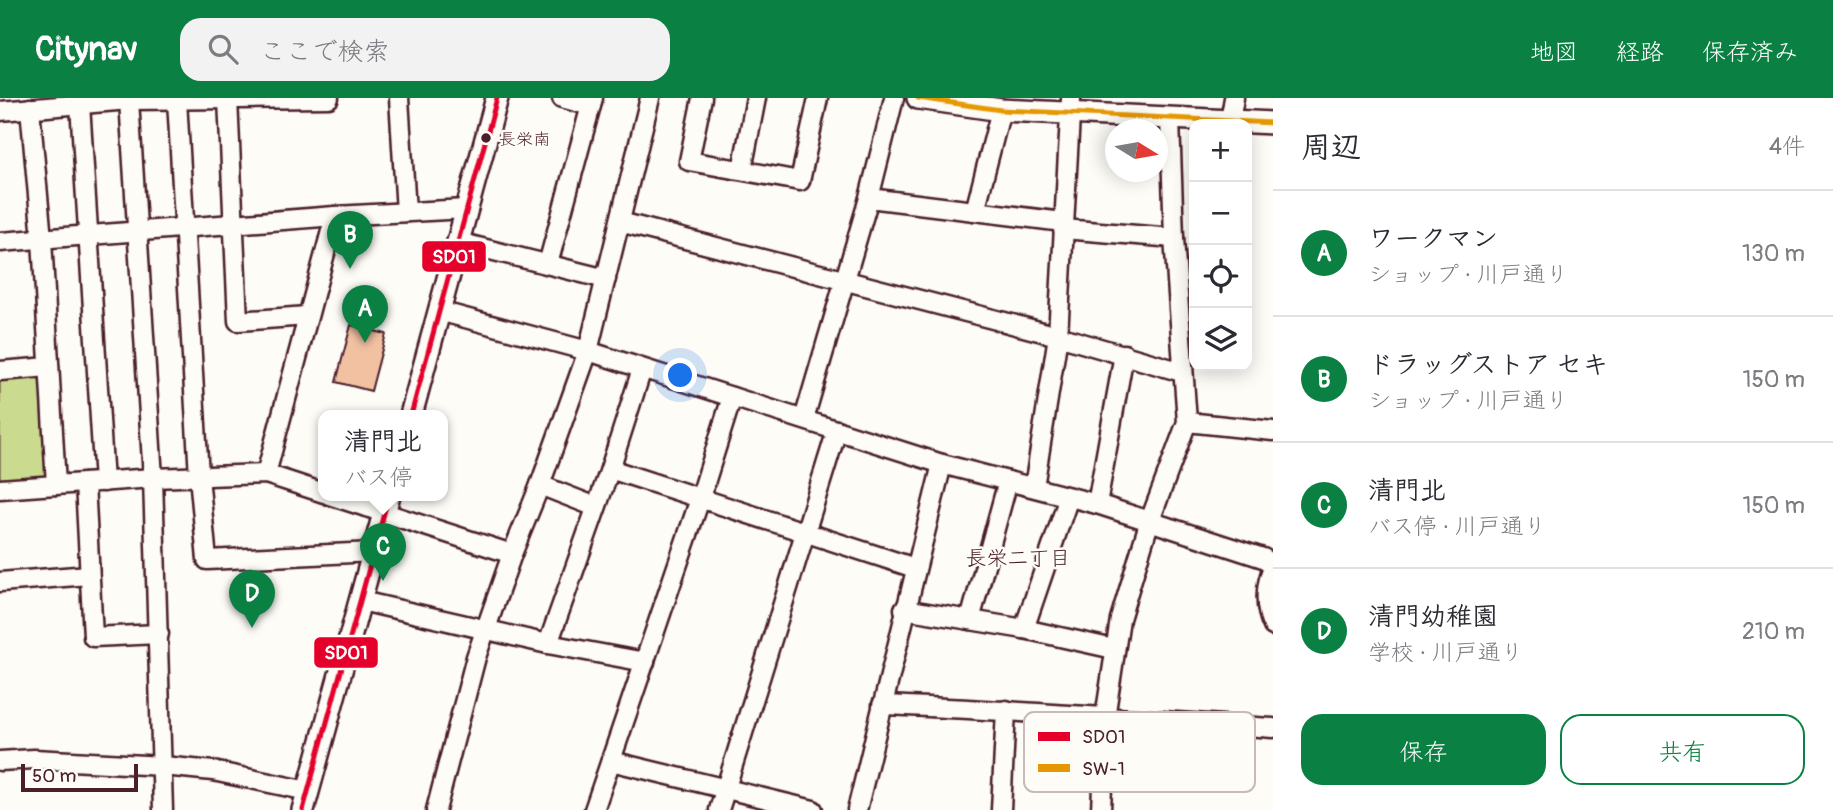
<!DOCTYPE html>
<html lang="ja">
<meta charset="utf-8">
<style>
body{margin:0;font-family:Pangolin,"Klee One",sans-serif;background:#f2f2f3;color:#2b2b33}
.controls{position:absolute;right:21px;top:21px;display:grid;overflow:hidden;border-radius:14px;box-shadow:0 4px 18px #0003}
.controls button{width:63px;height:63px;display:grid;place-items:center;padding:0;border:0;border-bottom:2px solid #e1e1e2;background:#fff;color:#2b2b33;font:35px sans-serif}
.compass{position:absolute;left:1105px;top:21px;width:63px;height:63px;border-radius:50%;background:#fff;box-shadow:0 4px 18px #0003;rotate:101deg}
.scale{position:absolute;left:21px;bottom:18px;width:117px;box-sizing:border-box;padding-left:7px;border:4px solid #4a1f2b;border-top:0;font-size:19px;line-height:24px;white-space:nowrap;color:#4a1f2b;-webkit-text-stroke:5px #fdfcf7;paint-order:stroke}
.you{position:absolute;left:681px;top:278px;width:24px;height:24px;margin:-18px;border:5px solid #fff;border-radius:50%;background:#1a73e8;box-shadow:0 0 0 10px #1a73e833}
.badge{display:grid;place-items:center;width:46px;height:46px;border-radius:50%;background:#0b8043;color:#fff;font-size:23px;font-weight:700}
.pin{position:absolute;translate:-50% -58px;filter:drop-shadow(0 2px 4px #0008)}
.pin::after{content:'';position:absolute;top:37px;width:24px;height:21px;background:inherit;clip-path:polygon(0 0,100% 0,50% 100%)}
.popup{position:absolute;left:318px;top:312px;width:130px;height:91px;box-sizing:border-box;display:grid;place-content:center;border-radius:14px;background:#fff;filter:drop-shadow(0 2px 5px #0005);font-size:23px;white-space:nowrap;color:#7c7c81}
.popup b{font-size:26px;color:#2b2b33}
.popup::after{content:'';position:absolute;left:50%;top:100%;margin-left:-14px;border:14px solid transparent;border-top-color:#fff}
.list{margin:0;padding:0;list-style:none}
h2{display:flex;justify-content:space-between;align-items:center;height:91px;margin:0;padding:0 28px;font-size:30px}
h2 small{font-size:23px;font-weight:400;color:#7c7c81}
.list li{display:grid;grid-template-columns:46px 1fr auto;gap:21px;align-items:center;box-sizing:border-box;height:126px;padding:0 28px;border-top:2px solid #e1e1e2}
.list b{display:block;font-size:26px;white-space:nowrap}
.list p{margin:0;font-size:23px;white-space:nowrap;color:#7c7c81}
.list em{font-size:23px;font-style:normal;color:#7c7c81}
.actions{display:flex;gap:14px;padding:21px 28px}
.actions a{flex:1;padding:16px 0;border:2px solid #0b8043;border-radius:21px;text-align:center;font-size:24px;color:#0b8043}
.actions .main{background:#0b8043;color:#fff}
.icon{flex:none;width:38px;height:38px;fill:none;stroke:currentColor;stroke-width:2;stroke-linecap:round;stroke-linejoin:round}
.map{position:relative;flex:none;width:1273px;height:712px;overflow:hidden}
header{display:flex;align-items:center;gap:42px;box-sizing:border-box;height:98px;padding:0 35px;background:#0b8043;color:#fff}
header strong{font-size:33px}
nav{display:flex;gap:38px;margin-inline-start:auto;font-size:24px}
.search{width:490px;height:63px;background:#f2f2f3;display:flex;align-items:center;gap:18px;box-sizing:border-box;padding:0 24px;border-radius:21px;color:#7c7c81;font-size:26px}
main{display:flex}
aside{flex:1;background:#fff}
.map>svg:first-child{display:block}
.green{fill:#cadb8f;stroke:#8a7d5d;stroke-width:2}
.building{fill:#f2c1a2;stroke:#4a1f2b;stroke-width:2}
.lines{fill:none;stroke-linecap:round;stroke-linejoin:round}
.minor-casing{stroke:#4a1f2b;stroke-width:23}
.tertiary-casing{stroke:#4a1f2b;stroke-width:26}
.minor{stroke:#fdfcf7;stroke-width:18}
.tertiary{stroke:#fdfcf7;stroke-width:21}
.bus-1-casing{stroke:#fdfcf7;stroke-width:10}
.bus-2-casing{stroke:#fdfcf7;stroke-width:10}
.bus-1{stroke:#e4002b;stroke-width:5}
.bus-2{stroke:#e69804;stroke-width:5}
.bus-dot{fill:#4a1f2b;stroke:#fdfcf7;stroke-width:2.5}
.labels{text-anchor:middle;stroke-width:5;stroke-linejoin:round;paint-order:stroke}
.bus-label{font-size:17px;fill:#4a1f2b;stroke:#fdfcf7;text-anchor:start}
.neighbourhood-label{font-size:21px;fill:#4a1f2b;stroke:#fdfcf7}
.key{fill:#fdfcf7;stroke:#c7baba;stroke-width:2}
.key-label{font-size:19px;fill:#4a1f2b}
.line-badge{stroke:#fdfcf7;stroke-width:2.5}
.badge-label{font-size:19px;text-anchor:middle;font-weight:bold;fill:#fff}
</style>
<header>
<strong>Citynav</strong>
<div class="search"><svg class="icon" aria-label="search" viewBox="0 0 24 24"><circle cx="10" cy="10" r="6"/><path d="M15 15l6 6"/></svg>ここで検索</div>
<nav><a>地図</a><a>経路</a><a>保存済み</a></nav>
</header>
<main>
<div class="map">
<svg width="1273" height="712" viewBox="0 0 1273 712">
<rect width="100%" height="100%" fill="#fdfcf7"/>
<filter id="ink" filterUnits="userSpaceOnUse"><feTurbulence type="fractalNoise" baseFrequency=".0143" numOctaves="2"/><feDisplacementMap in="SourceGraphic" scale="14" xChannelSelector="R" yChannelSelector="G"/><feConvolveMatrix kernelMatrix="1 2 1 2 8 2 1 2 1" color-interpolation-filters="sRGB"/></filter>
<g filter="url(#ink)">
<path class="green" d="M44,275L51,381L0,384V279Z"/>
<path class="building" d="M351,227L386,236L371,293L336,284Z"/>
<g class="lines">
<g class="minor-casing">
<g id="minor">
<path d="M399,0L406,114"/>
<path d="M562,0L591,8"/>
<path d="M702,0L689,63L800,83L818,0"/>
<path d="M228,1L238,223L307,218"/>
<path d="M129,2L153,380L163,712"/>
<path d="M177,2L199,378L207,462L373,454"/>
<path d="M80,6L104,384"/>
<path d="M30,10L42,141L56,387"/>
<path d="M0,13L129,2L329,0"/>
<path d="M1230,23L1234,0"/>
<path d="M742,72L756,0"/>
<path d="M869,100L1063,124"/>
<path d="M975,113L1001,12"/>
<path d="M620,124L1058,238L1182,274"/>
<path d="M1063,131L1174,140"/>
<path d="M0,144L335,118L466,111"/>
<path d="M458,144L606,181"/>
<path d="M548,166L593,0"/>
<path d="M439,213L588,253L942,366L1097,406L1263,460L1273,466"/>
<path d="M0,273L49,269"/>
<path d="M804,321L869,100L894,0"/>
<path d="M1187,324L1273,333"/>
<path d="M610,371L915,470"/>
<path d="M266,376L335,118"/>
<path d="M85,385L93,539L159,536"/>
<path d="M540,387L596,409"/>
<path d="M1034,389L1058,238L1071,0"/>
<path d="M0,391L153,380L266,376L324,395"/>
<path d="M329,397L512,456"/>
<path d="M1097,406L1124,256"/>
<path d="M1273,469C1265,488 1264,510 1273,528"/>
<path d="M0,484L89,477"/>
<path d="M361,503L548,546L645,564"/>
<path d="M904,511L1024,531L1114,551"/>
<path d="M970,522L1008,383"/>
<path d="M1024,531L1069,399"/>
<path d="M548,546L610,371L642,271"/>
<path d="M882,607C1013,612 1143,622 1273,630"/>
<path d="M0,663L34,661L163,668L213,673L308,693"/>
<path d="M611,663L813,712"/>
<path d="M436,712L476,559L512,456L540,387L588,253L650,0"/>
<path d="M594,712L700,401L732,299"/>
<path d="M719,712L837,332"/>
<path d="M857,712L942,366"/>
<path d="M1001,712L1006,612"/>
<path d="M1101,712L1105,620L1120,521L1149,425L1187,324L1174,140L1170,21"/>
</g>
</g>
<g class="tertiary-casing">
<g id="tertiary">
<path d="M918,0L1001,12L1273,25"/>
<path d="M411,317L497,0"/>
<path d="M303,712L389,397"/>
</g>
</g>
<use href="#minor" class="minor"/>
<use href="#tertiary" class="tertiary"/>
<g class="bus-1-casing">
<g id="bus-1">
<path d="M411,317L497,0"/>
<path d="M303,712L389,397"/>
</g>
</g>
<g class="bus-2-casing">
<path id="bus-2" d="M918,0L1001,12L1273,25"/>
</g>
<use href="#bus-1" class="bus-1"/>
<use href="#bus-2" class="bus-2"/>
</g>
</g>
<circle class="bus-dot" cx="486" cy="40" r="6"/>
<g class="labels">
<g class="bus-label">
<text x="499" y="47">長栄南</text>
</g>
<g class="neighbourhood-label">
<text x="1018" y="467">長栄二丁目</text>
</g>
</g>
<rect x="1024" y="614" width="231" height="80" rx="10" class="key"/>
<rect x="1038" y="634" width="32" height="9" fill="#e4002b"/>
<rect x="1038" y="666" width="32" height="8" fill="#e69804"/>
<g class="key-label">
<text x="1082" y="645">SD01</text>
<text x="1082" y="677">SW-1</text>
</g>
<g class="line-badge">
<rect x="421" y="142" width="66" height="33" rx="7" fill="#e4002b"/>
<rect x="313" y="538" width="66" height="33" rx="7" fill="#e4002b"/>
</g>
<g class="badge-label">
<text x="454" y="165">SD01</text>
<text x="346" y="561">SD01</text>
</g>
</svg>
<div class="controls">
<button>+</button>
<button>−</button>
<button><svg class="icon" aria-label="locate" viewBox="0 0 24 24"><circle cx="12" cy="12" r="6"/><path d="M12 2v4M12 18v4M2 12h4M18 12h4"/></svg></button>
<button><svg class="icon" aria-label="layers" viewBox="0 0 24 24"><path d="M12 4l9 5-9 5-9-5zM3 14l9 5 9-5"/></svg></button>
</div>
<svg class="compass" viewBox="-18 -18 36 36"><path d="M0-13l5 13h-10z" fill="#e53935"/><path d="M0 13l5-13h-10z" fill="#7c7c81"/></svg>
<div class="scale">50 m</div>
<div class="you"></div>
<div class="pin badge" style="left:365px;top:245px">A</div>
<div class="pin badge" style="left:350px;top:171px">B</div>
<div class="pin badge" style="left:383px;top:483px">C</div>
<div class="popup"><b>清門北</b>バス停</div>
<div class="pin badge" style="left:252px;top:530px">D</div>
</div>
<aside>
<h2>周辺<small>4件</small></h2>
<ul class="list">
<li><span class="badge">A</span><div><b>ワークマン</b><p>ショップ · 川戸通り</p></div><em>130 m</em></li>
<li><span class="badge">B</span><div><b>ドラッグストア セキ</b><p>ショップ · 川戸通り</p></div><em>150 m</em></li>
<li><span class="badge">C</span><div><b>清門北</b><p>バス停 · 川戸通り</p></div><em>150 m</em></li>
<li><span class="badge">D</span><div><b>清門幼稚園</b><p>学校 · 川戸通り</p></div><em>210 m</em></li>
</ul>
<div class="actions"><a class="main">保存</a><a>共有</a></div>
</aside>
</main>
